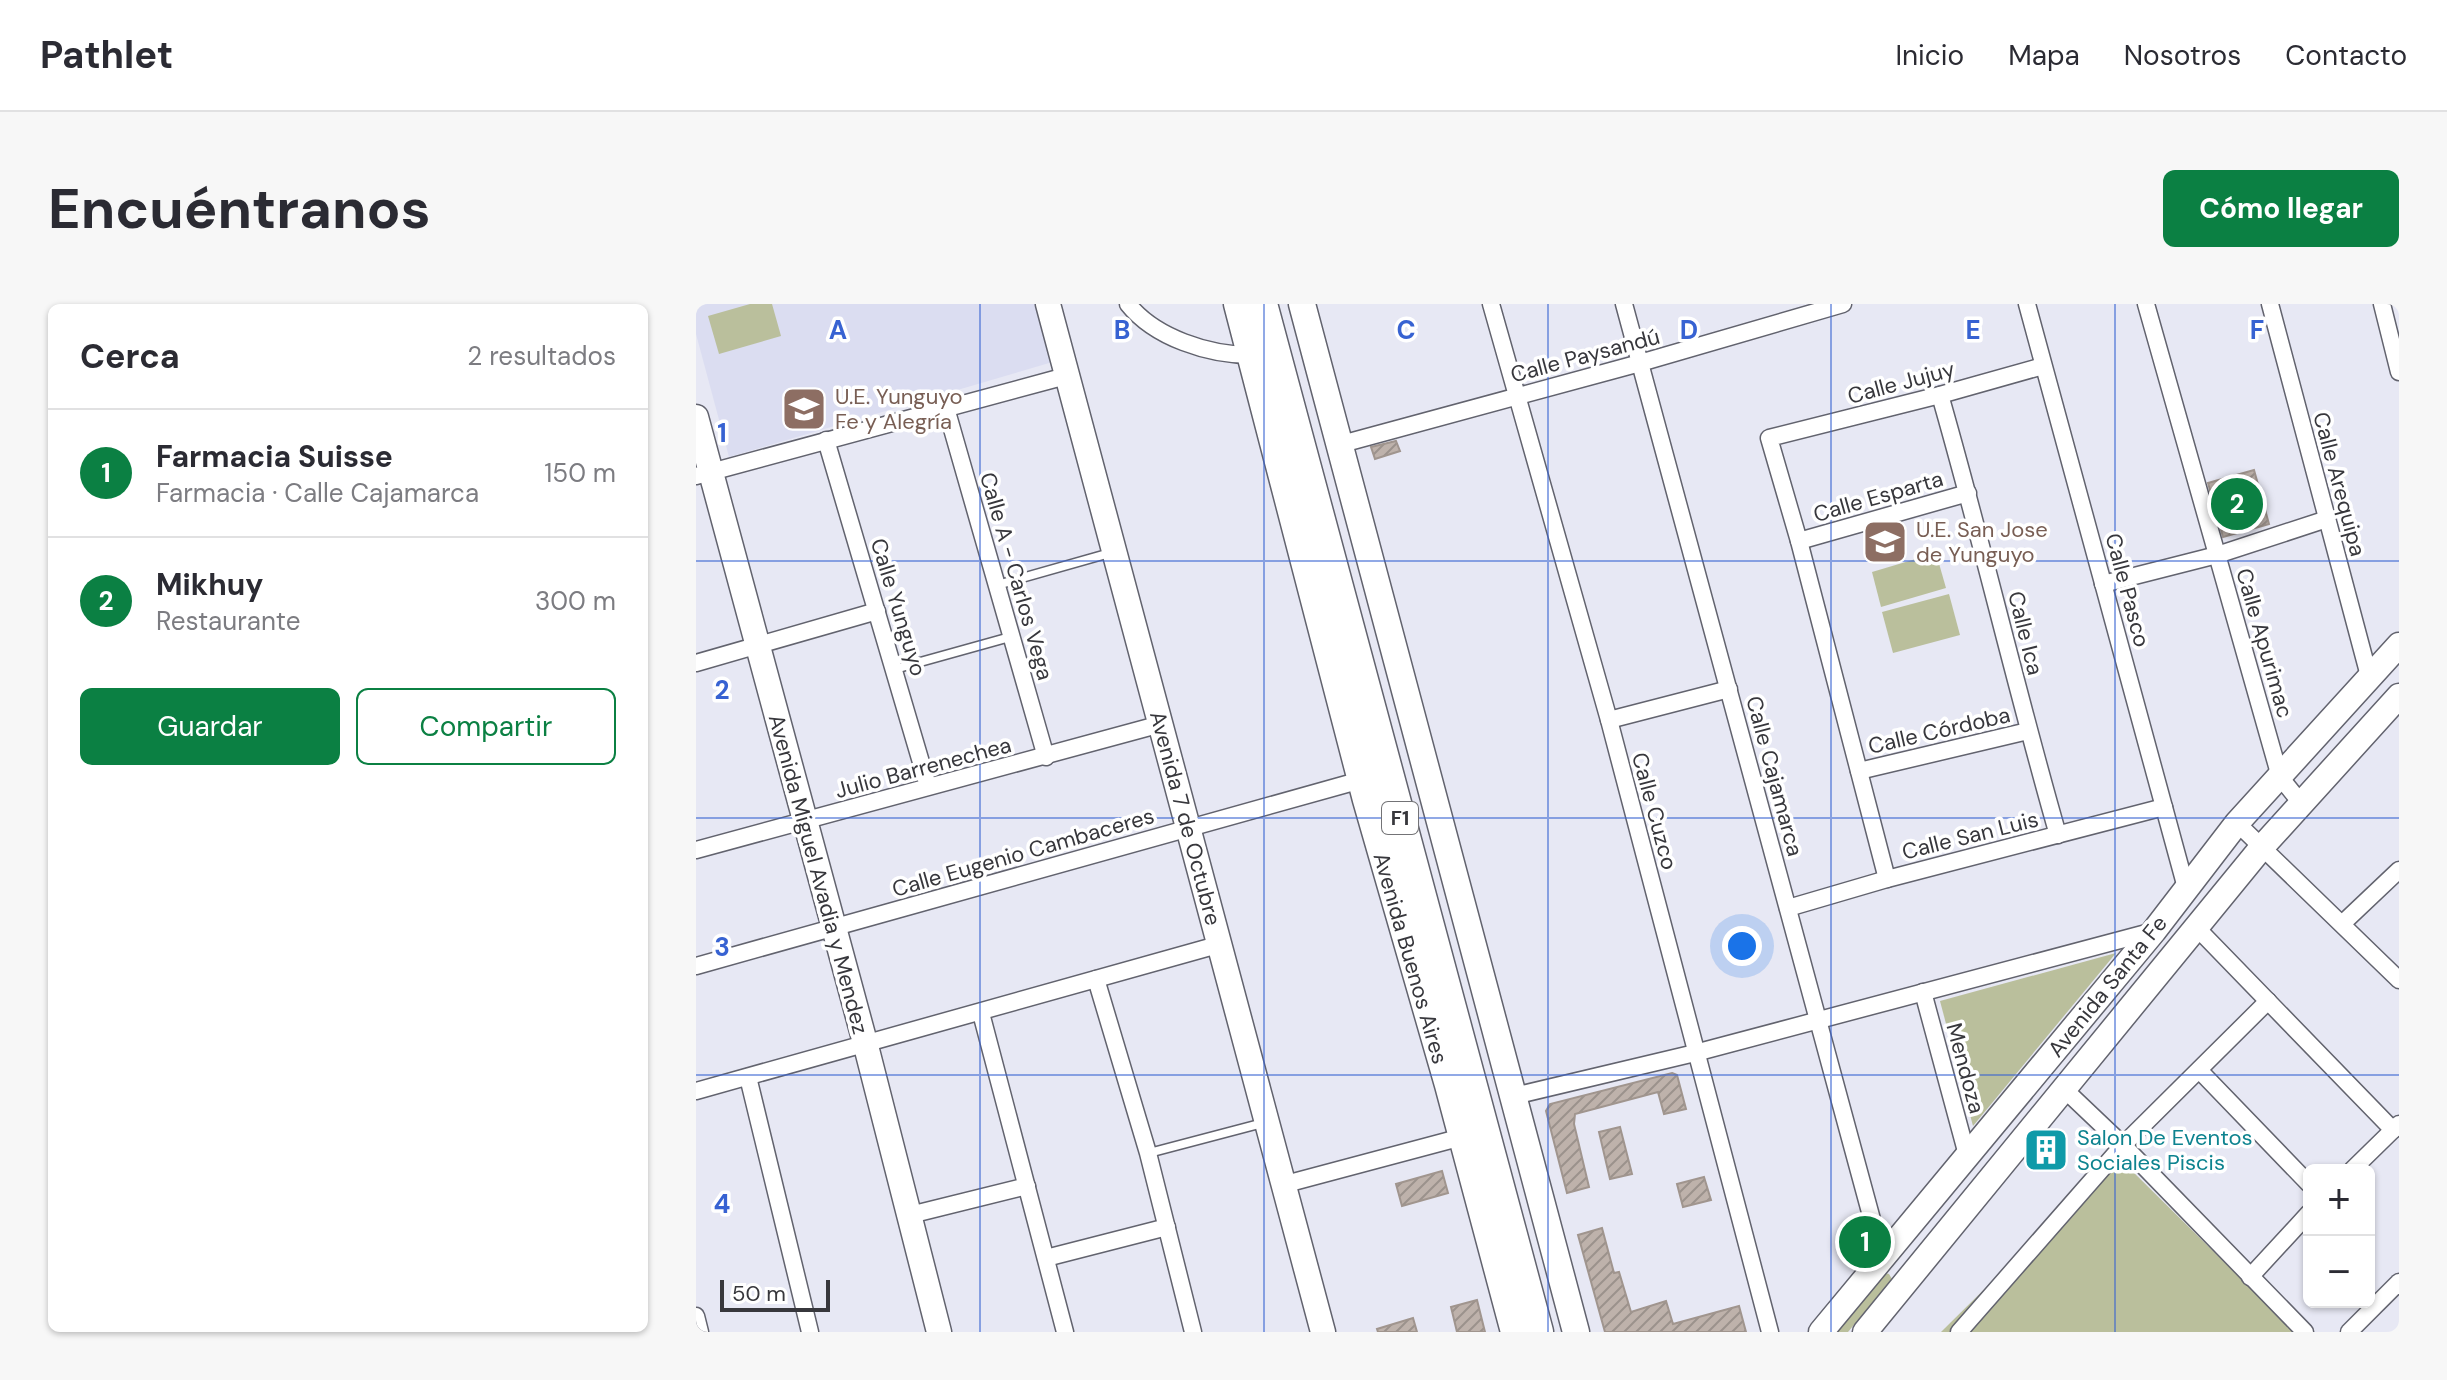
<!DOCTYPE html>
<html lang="es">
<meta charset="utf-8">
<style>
body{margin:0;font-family:"DM Sans",sans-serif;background:#f7f7f7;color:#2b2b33}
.controls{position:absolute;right:24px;bottom:24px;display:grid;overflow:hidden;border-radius:12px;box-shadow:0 2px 6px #0004}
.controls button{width:72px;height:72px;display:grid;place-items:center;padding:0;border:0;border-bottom:2px solid #e1e1e2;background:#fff;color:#2b2b33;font:40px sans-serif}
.scale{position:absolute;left:24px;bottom:20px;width:110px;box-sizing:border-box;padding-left:8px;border:4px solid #37373c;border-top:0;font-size:22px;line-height:28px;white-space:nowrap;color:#37373c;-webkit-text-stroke:6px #fff;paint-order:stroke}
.you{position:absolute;left:1046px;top:642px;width:28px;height:28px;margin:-20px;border:6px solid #fff;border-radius:50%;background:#1a73e8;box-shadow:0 0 0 12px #1a73e833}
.badge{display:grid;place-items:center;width:52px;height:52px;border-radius:50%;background:#0b8043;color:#fff;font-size:26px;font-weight:700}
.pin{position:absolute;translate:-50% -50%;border:4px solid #fff;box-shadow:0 2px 8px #0006}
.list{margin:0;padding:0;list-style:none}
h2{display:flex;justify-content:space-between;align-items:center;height:104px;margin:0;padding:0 32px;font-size:34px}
h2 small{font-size:26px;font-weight:400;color:#7c7c81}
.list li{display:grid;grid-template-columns:52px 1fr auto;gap:24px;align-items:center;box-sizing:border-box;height:128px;padding:0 32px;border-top:2px solid #e1e1e2}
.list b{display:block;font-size:30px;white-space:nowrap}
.list p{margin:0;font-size:26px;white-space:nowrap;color:#7c7c81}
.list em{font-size:26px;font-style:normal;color:#7c7c81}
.actions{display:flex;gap:16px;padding:24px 32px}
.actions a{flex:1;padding:18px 0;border:2px solid #0b8043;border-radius:12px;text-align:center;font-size:28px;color:#0b8043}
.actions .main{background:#0b8043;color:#fff}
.map{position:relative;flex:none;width:1703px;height:1028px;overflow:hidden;border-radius:12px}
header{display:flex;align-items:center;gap:48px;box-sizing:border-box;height:112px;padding:0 40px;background:#fff;border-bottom:2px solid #e1e1e2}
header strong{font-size:38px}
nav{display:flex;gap:44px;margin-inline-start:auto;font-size:28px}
.intro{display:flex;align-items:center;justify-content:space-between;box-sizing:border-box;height:192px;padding:0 48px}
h1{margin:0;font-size:56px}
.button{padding:20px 36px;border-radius:12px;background:#0b8043;color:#fff;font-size:28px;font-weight:700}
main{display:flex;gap:48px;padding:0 48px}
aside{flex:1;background:#fff;border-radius:12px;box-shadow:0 2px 6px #0004}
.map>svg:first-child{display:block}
.built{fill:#dbddf1}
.green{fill:#babf9c}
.building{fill:url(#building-hatch);stroke:#a0958e;stroke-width:2}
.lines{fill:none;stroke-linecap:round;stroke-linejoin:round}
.lane-casing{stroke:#62636e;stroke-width:11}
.street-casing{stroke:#62636e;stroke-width:19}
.secondary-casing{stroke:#62636e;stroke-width:27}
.primary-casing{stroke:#62636e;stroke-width:29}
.highway-casing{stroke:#62636e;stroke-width:35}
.lane{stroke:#fff;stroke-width:8}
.street{stroke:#fff;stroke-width:16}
.secondary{stroke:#fff;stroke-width:24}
.primary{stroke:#fff;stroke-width:26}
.highway{stroke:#fff;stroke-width:32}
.grid{fill:none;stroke:#3762d2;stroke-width:2;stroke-opacity:0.55}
.labels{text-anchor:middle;stroke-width:7;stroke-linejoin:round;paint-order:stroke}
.shield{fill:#fff;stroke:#737376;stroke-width:2}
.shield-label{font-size:20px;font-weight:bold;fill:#37373c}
.street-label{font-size:22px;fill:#37373c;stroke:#fff}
.education-label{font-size:22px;fill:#785e54;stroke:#fff;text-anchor:start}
.culture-label{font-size:22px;fill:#0d838f;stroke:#fff;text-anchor:start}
.grid-label{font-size:26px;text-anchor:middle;font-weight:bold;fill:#3762d2;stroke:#fff;stroke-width:7;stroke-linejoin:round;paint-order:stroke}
</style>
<header>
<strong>Pathlet</strong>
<nav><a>Inicio</a><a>Mapa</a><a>Nosotros</a><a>Contacto</a></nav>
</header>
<div class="intro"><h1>Encuéntranos</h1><a class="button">Cómo llegar</a></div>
<main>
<aside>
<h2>Cerca<small>2 resultados</small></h2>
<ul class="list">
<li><span class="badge">1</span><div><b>Farmacia Suisse</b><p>Farmacia · Calle Cajamarca</p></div><em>150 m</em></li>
<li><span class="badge">2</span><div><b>Mikhuy</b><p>Restaurante</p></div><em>300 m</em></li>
</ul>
<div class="actions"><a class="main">Guardar</a><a>Compartir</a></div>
</aside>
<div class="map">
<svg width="1703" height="1028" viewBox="0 0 1703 1028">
<defs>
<pattern id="building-hatch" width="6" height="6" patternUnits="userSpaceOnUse" patternTransform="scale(2)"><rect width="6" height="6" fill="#beb2ab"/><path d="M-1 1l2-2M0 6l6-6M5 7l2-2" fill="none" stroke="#9b928c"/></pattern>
</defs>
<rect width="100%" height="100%" fill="#e7e8f4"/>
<path class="built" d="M0,0H344L360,57L33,153L0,30Z"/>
<g class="green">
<path d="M54,0H76L85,32L23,50L12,12Z"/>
<path d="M1240,249L1250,284L1185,303L1176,268Z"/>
<path d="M1253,290L1264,331L1197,349L1186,308Z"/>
<path d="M1420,649L1277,822L1244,697Z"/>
<path d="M1422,853L1599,1028H1245Z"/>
<path d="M1189,969L1193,970L1196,975L1152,1028H1141Z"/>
</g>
<g class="building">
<path d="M700,137L704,147L679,155L675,143Z"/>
<path d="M1558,166L1573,220L1527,233L1512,179Z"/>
<path d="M976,769L981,771L990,805L968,810L962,788L879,810L878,820L893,883L871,889L850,807L854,800Z"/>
<path d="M924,823L936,870L914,875L903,828Z"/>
<path d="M1349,831L1366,847L1351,862L1336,847Z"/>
<path d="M746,867L752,889L706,902L700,880Z"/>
<path d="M1008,873L1015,896L987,903L981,880Z"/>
<path d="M906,924L918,969L923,968L935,1008L970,997L977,1020L1043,1002L1050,1028H909L882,931Z"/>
<path d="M781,996L789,1028H761L755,1003Z"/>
<path d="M717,1014L721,1028H682L681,1025Z"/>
</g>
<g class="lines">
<g class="lane-casing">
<g id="lane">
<path d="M301,281L414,249"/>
<path d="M199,365L314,333"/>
<path d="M453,849L567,819"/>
</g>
</g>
<g class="street-casing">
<g id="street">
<path d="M432,0C459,34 513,51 555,51"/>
<path d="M795,0L913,416L1074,1028"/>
<path d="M928,0L1187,956"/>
<path d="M1331,0L1490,584"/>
<path d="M1450,0L1584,473L1605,499"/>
<path d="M1574,0L1673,372"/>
<path d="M1686,0L1703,68"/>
<path d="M1244,91C1286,237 1320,385 1362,531"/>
<path d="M250,104L350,453"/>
<path d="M130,136L232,482"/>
<path d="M642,141L944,59L1147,0"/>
<path d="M0,172L370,72"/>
<path d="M1103,237L1272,189"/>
<path d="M1407,280L1521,251L1631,215"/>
<path d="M0,359L181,307"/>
<path d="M913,416L1033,385"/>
<path d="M1163,467L1332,427"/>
<path d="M1541,519L1703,676"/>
<path d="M0,546L465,420"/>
<path d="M1191,575L1103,237L1073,134L1244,91L1347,62"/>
<path d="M1092,604L1191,575L1468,503"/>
<path d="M1647,619L1703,566"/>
<path d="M1500,623L1697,826"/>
<path d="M0,662L665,476"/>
<path d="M400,675L452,849L497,1028"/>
<path d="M1227,688L1271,851"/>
<path d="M285,709L369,1028"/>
<path d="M1503,766L1613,880"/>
<path d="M52,773L114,1028"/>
<path d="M1367,784L1427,841L1609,1028"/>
<path d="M0,787L525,640"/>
<path d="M818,792L999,749L1458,627"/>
<path d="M1656,866L1703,820"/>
<path d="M586,881L766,833"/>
<path d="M214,911L331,882"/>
<path d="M350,954L471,923"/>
<path d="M1554,973L1613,909"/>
<path d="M0,1012L4,1028"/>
<path d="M1263,1028L1427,841L1572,697"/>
<path d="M1653,1028L1703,978"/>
</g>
</g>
<g class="secondary-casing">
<g id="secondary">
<path d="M352,0L627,1028"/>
<path d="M0,113L170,742L243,1028"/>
<path d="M1125,1028L1458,627L1541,519L1703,341"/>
<path d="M1169,1028L1566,543L1703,392"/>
</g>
</g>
<g class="primary-casing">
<g id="primary">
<path d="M541,0L670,496L752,781L818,1028"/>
<path d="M606,0L880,1028"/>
</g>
</g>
<g class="highway-casing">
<path id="highway" d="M565,0L841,1028"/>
</g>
<use href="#lane" class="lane"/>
<use href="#street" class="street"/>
<use href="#secondary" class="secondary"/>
<use href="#primary" class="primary"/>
<use href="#highway" class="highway"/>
</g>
<path class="grid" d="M284,0V1028M568,0V1028M852,0V1028M1135,0V1028M1419,0V1028M0,257H1703M0,514H1703M0,771H1703"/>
<defs>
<g id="school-square" transform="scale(2.3)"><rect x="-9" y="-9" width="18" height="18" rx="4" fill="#8d6e63" stroke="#fff"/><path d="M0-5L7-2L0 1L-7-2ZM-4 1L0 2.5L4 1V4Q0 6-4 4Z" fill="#fff"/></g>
<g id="building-square" transform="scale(2.3)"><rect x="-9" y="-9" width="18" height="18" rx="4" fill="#0f9aa8" stroke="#fff"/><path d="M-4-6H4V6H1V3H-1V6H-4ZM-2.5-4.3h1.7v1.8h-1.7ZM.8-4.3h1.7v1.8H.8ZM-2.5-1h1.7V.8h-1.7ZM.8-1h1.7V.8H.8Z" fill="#fff"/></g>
</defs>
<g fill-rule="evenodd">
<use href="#school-square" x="108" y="105"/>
<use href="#school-square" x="1189" y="238"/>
<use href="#building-square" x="1350" y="846"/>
</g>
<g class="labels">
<rect class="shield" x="686" y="498" width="36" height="32" rx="6"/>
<g class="shield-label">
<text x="704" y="521">F1</text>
</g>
<g class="street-label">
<text transform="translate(889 51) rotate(-15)" y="8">Calle Paysandú</text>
<text transform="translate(1205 78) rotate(-15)" y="8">Calle Jujuy</text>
<text transform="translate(1644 180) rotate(75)" y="8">Calle Arequipa</text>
<text transform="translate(1182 192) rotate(-16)" y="8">Calle Esparta</text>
<text transform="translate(321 272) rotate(74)" y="8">Calle A - Carlos Vega</text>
<text transform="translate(1432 286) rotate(75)" y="8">Calle Pasco</text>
<text transform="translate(203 303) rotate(73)" y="8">Calle Yunguyo</text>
<text transform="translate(1330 329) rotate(76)" y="8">Calle Ica</text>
<text transform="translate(1569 339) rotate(74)" y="8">Calle Apurimac</text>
<text transform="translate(1243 426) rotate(-13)" y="8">Calle Córdoba</text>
<text transform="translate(227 463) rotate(-15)" y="8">Julio Barrenechea</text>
<text transform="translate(1079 472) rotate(75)" y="8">Calle Cajamarca</text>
<text transform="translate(959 507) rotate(75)" y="8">Calle Cuzco</text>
<text transform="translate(490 514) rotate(75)" y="8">Avenida 7 de Octubre</text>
<text transform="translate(1274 531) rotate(-14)" y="8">Calle San Luis</text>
<text transform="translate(327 548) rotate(-16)" y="8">Calle Eugenio Cambaceres</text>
<text transform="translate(123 570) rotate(75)" y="8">Avenida Miguel Avadia y Mendez</text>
<text transform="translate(715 654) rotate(74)" y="8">Avenida Buenos Aires</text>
<text transform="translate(1411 682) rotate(-51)" y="8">Avenida Santa Fe</text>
<text transform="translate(1270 764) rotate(75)" y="8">Mendoza</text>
</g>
<g class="education-label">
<text x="139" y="100">U.E. Yunguyo<tspan x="139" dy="25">Fe y Alegría</tspan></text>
<text x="1220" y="233">U.E. San Jose<tspan x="1220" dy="25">de Yunguyo</tspan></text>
</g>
<g class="culture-label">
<text x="1381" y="841">Salon De Eventos<tspan x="1381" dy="25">Sociales Piscis</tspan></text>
</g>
</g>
<g class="grid-label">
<text x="142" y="35">A</text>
<text x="426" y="35">B</text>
<text x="710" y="35">C</text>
<text x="993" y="35">D</text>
<text x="1277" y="35">E</text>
<text x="1561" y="35">F</text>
<text x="26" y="138">1</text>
<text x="26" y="395">2</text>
<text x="26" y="652">3</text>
<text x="26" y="909">4</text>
</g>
</svg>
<div class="controls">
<button>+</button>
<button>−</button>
</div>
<div class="scale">50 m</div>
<div class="you"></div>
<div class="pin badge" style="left:1169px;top:938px">1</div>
<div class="pin badge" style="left:1541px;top:200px">2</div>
</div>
</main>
